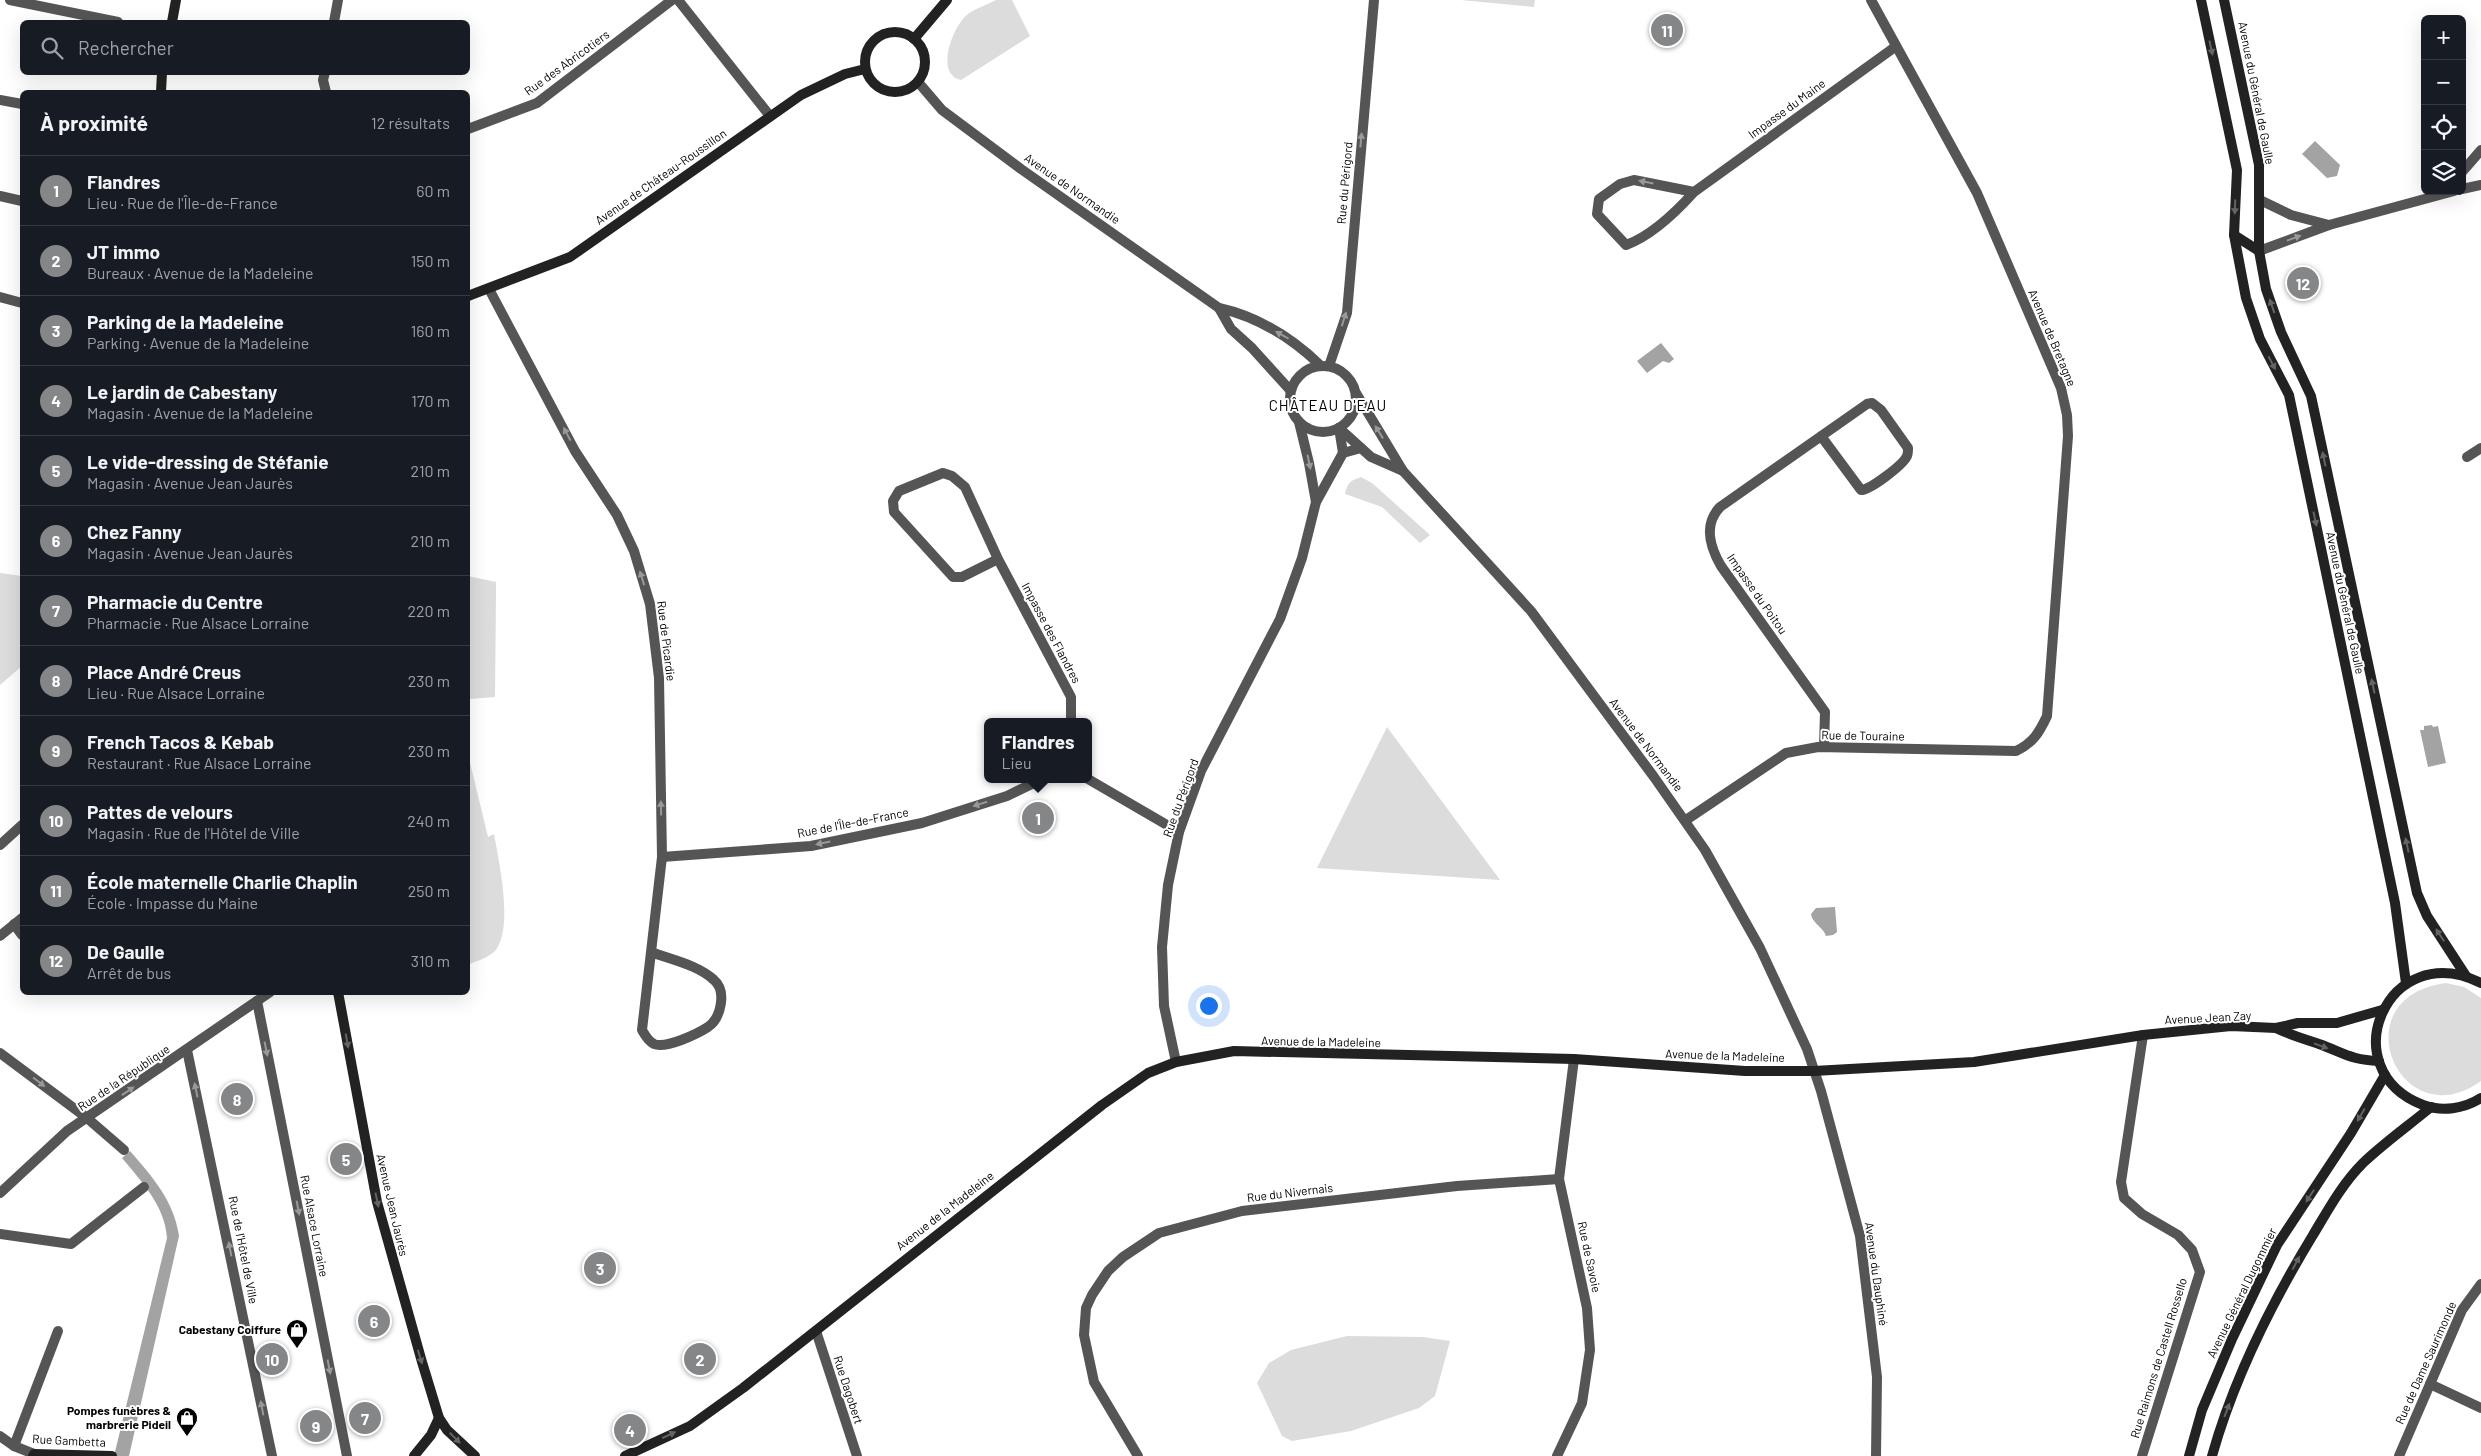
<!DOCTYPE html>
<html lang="fr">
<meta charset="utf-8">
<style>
body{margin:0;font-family:Barlow,sans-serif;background:#242831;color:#f1f3f6}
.controls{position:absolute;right:15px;top:15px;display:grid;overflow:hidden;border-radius:8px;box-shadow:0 5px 20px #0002}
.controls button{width:45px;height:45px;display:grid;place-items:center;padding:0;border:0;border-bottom:1px solid #363941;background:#171b24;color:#f1f3f6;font:25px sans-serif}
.you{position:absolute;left:1208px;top:1005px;width:18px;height:18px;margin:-12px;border:4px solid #fff;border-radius:50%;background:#1a73e8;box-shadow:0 0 0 8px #1a73e833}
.badge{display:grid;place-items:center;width:32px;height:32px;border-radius:50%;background:#858687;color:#fff;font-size:16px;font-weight:700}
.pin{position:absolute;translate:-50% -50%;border:2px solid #fff;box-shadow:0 1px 5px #0006}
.popup{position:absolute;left:984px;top:718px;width:108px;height:65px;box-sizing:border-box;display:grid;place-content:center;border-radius:8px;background:#171b24;filter:drop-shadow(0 1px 4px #0005);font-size:16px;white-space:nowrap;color:#9ea1a6}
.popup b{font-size:19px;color:#f1f3f6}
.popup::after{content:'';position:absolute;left:50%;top:100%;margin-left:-10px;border:10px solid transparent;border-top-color:#171b24}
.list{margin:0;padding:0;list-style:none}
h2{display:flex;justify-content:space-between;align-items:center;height:65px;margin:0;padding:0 20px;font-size:21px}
h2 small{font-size:16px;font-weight:400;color:#9ea1a6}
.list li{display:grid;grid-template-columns:32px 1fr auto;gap:15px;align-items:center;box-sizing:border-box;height:70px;padding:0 20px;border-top:1px solid #363941}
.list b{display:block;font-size:19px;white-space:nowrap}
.list p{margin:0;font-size:16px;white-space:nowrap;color:#9ea1a6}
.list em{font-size:16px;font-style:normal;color:#9ea1a6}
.icon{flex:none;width:28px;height:28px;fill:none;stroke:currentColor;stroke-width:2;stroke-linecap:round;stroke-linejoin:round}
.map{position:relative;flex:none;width:2481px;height:1456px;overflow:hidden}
.search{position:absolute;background:#171b24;box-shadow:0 5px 20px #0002;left:20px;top:20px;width:450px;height:55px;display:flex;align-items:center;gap:12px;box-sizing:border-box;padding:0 18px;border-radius:8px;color:#9ea1a6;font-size:19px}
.panel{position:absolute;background:#171b24;box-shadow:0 5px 20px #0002;left:20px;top:90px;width:450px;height:905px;border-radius:8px}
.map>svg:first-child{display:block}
.green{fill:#dcdcdc}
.water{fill:#a3a3a3}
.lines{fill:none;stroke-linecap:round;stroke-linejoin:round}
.street{stroke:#555;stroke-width:10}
.secondary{stroke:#222;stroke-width:10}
.oneway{fill:#646464}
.oneway2{fill:#999}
.labels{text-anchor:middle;stroke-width:4;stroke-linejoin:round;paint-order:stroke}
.street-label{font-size:12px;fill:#000;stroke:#fff}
.poi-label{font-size:12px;font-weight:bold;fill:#000;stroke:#fff;text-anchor:end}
.quarter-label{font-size:15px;letter-spacing:1px;fill:#000;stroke:#fff}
</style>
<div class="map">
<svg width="2481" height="1456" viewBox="0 0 2481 1456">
<rect width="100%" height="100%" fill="#fff"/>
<g class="green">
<path d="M996,0H1012L1030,36L961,80C934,75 953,25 968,14C976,8 987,5 996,0Z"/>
<path d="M1461,0H1535L1534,7Z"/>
<path d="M1361,477L1372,483L1430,535L1420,543L1382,507L1345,494C1347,483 1351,480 1361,477Z"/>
<path d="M0,573L22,576V666L0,685Z"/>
<path d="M468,576L496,582V592L495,697L470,699L468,703Z"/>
<path d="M1387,727L1500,880L1317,868Z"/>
<path d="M468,754L488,837L494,834C499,862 514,928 495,951C488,958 476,961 468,965Z"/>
<path d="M2446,983L2464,987L2481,998V1081C2399,1140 2339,997 2446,983Z"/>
<path d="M1347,1336L1423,1337L1450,1341L1435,1396L1419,1408L1351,1431L1292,1441L1282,1436L1257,1383L1269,1363L1291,1350Z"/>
</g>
<g class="water">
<path d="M2315,141L2340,165L2337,176L2327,178L2302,154Z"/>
<path d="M1661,343L1674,359L1669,363L1663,361L1647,373L1637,361Z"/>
<path d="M2432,725L2433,727L2438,726L2446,763L2428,767L2420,730H2424V726Z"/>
<path d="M1835,907L1837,932L1833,935L1826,936C1823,927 1812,923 1811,914L1816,908Z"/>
<path d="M130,1151C152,1176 174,1201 179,1236L129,1456H114L167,1238C165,1206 142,1182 122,1158Z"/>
</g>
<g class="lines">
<g class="street">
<path d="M10,0L118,22"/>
<path d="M678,0L770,116"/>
<path d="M334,22L338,0"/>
<path d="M325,72L323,80L326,92"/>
<path d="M918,82L942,110L1021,169L1219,308C1259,317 1291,337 1320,365"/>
<path d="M0,100L22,104"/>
<path d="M468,129L537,103L672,0"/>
<path d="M2462,172L2481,150"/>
<path d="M2462,189L2481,185"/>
<path d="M1694,192L1634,180L1620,184L1599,199L1597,214L1626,245C1651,236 1676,212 1694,192L1895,47"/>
<path d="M0,196L22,201"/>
<path d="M2260,200L2291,215L2329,225"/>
<path d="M2259,251L2329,225L2454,191"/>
<path d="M489,289L575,451L617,515L634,551L650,604L659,678L662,857L642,1030C645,1035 648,1041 654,1044C666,1049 697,1034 708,1027C721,1018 727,991 714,980C698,965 672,960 651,952"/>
<path d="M0,297L22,303"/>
<path d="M1219,308L1231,329L1252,348L1290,390"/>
<circle cx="1323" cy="399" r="33"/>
<path d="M1329,366L1347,313L1374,0"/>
<path d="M1356,393L1403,471L1531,611L1654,777L1705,850L1760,948L1807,1049L1821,1091L1860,1236L1877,1377L1876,1456"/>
<path d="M1299,422L1309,463L1316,502"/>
<path d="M1339,428L1371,457L1403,471"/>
<path d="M1339,428L1343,453"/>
<path d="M1821,436L1861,490C1870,490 1903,465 1907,456C1908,454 1908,451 1908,448L1881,410L1872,403L1867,404L1720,507C1703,525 1710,547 1721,566L1825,712L1824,747"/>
<path d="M2467,457L2481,448"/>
<path d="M998,559L962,577H953L894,512L893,501L899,491L943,473L952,476L965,487L998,559L1071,697V722"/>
<path d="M1088,779L1179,832"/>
<path d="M1686,820L1786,753L1818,747L2016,751C2033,743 2039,733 2047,716L2068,436L2067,415L2061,388L1977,193L1871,0"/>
<path d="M0,845L22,825"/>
<path d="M662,857L811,846L922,823L1007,796L1042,779"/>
<path d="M14,924L22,935"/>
<path d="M0,936L22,918"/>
<path d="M257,1001L347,1456"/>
<path d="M187,1050L272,1456"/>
<path d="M0,1053L87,1118L124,1150"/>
<path d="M1176,1062L1164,1006L1162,947L1168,885L1179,832L1201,771L1280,619L1302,558L1316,502L1343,453L1361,448"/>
<path d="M0,1193L67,1131L270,992"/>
<path d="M0,1234L71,1244L144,1187"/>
<path d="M816,1331L857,1456"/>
<path d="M2430,1384L2481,1408"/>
<path d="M0,1436L14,1446L34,1454"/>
<path d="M14,1446L58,1331"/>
<path d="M1138,1456L1094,1382L1084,1335L1086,1308L1092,1295L1108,1271L1123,1257L1159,1233L1242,1211L1457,1186L1559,1179"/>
<path d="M1557,1456L1582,1403L1590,1350L1587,1308L1559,1179L1574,1059"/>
<path d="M2142,1456L2200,1272L2192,1250L2178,1235L2142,1214L2124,1198L2121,1182L2143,1035"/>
<path d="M2399,1456L2462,1310L2481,1284"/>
</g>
<g class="secondary">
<path d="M2201,0L2237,170L2234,235L2246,298L2260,339L2289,395L2395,903L2406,983"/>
<path d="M2224,0L2259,165V251L2266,289L2281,332L2311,396L2417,893L2427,916L2466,976"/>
<path d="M172,22L176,0"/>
<circle cx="895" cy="62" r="30"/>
<path d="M914,39L947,0"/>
<path d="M161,92L162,72"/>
<path d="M2234,235L2259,251"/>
<path d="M468,296L570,257L801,95L845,74L865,69"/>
<path d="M2481,983C2387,936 2331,1070 2423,1105C2442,1112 2464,1109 2481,1098"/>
<path d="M338,992L377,1202L422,1362L439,1418L447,1430L475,1456"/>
<path d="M2276,1028C2290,1035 2304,1039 2319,1044C2344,1053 2351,1060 2379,1061"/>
<path d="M33,1456L34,1454L112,1456"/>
<path d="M414,1456L431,1435L439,1418"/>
<path d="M625,1456L690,1426L743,1388L1102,1105L1148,1073L1176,1062L1234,1051L1574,1059L1745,1071H1814L1974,1062L2143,1035L2231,1026L2276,1028L2298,1023H2337L2382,1010"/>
<path d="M2189,1456L2202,1410L2232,1339L2277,1245L2351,1133L2385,1075"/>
<path d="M2212,1456C2234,1378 2271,1304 2313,1235C2328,1210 2342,1184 2363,1163C2384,1143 2408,1126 2431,1107"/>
</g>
</g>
<defs><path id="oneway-solid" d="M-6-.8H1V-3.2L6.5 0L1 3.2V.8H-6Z" transform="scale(1.25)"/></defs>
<g class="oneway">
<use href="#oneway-solid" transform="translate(2211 48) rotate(78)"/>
<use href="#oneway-solid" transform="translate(2235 207) rotate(92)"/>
<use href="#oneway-solid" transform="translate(2272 306) rotate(-109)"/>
<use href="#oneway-solid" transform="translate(2272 363) rotate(62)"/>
<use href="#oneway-solid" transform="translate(2324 459) rotate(-102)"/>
<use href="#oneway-solid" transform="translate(2315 519) rotate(78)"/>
<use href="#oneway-solid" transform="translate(2373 686) rotate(-102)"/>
<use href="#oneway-solid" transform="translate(2407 845) rotate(-102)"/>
<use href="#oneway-solid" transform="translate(2440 935) rotate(-123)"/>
<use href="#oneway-solid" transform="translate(347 1041) rotate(80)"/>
<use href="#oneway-solid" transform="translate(2321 1046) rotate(20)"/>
<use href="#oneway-solid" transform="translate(2361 1115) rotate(120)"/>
<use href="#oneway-solid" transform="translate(2310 1196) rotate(123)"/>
<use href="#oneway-solid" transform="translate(377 1200) rotate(78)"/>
<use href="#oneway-solid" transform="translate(2296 1263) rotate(-62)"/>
<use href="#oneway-solid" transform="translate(420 1357) rotate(73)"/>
<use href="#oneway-solid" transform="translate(2227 1410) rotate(-69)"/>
<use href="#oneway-solid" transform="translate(669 1435) rotate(-25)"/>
<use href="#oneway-solid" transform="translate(455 1438) rotate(45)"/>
</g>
<g class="oneway2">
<use href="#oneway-solid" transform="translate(1361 140) rotate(-85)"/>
<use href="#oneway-solid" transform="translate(1646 182) rotate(-169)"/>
<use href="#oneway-solid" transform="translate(2294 238) rotate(-20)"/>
<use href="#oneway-solid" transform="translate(1344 319) rotate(-73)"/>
<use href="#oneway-solid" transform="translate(1282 335) rotate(-151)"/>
<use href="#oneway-solid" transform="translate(1379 432) rotate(-122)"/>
<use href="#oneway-solid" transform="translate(567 434) rotate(-118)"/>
<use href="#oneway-solid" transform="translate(1309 462) rotate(78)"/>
<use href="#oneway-solid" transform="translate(642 578) rotate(-107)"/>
<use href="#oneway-solid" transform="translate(980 804) rotate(162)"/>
<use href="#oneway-solid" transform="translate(661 808) rotate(-91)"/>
<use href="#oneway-solid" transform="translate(823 843) rotate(168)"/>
<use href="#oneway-solid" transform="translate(266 1049) rotate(79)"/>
<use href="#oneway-solid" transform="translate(39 1082) rotate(37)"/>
<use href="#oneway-solid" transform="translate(196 1090) rotate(-102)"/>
<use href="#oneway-solid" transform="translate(128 1091) rotate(-34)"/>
<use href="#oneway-solid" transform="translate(298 1208) rotate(79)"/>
<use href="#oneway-solid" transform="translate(230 1249) rotate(-101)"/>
<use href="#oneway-solid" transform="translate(329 1367) rotate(79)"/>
<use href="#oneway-solid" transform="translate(262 1408) rotate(-101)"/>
</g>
<defs>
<g id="shop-pin" transform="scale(1.125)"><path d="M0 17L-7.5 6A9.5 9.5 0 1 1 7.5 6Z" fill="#000" stroke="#fff"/><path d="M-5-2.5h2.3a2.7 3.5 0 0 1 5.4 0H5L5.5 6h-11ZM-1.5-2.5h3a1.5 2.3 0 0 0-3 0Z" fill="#fff"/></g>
</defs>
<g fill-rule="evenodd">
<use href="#shop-pin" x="297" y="1330"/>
<use href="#shop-pin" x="187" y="1418"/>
</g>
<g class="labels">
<g class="street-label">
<text transform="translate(567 63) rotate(-36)" y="4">Rue des Abricotiers</text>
<text transform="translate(2256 93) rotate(79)" y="4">Avenue du Général de Gaulle</text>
<text transform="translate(1787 109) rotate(-36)" y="4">Impasse du Maine</text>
<text transform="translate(661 177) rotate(-35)" y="4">Avenue de Château-Roussillon</text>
<text transform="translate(1345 183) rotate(-85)" y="4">Rue du Périgord</text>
<text transform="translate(1072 189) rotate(35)" y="4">Avenue de Normandie</text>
<text transform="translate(2052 338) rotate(67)" y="4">Avenue de Bretagne</text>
<text transform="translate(1757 594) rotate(55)" y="4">Impasse du Poitou</text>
<text transform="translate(2345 603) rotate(78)" y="4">Avenue du Général de Gaulle</text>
<text transform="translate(1051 633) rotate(62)" y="4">Impasse des Flandres</text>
<text transform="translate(666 641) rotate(83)" y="4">Rue de Picardie</text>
<text transform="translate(1863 736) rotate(1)" y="4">Rue de Touraine</text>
<text transform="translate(1646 745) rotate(53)" y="4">Avenue de Normandie</text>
<text transform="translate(1181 798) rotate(-70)" y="4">Rue du Périgord</text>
<text transform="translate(853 823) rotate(-11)" y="4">Rue de l'Île-de-France</text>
<text transform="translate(2208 1018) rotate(-3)" y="4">Avenue Jean Zay</text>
<text transform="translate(1321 1042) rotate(1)" y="4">Avenue de la Madeleine</text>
<text transform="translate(1725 1056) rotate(2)" y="4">Avenue de la Madeleine</text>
<text transform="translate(124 1078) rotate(-34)" y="4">Rue de la République</text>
<text transform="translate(1290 1193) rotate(-7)" y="4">Rue du Nivernais</text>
<text transform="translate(392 1205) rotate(77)" y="4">Avenue Jean Jaurès</text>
<text transform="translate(945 1211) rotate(-38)" y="4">Avenue de la Madeleine</text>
<text transform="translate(314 1226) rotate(79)" y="4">Rue Alsace Lorraine</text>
<text transform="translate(243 1250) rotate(79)" y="4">Rue de l'Hôtel de Ville</text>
<text transform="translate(1589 1257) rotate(78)" y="4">Rue de Savoie</text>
<text transform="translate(1876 1274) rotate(82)" y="4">Avenue du Dauphiné</text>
<text transform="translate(2242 1293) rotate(-64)" y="4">Avenue Général Dugommier</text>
<text transform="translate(2159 1358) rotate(-73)" y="4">Rue Raimons de Castell Rossello</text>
<text transform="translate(2426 1363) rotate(-66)" y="4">Rue de Dame Saurimonde</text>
<text transform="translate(848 1390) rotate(72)" y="4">Rue Dagobert</text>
<text transform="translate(69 1441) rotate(3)" y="4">Rue Gambetta</text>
</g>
<g class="poi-label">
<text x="281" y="1334">Cabestany Coiffure</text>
<text x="171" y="1415">Pompes funèbres &amp;<tspan x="171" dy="14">marbrerie Pideil</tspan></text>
</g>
<g class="quarter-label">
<text x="1328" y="411">CHÂTEAU D'EAU</text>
</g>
</g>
</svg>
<div class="controls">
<button>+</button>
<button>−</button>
<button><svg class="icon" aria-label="locate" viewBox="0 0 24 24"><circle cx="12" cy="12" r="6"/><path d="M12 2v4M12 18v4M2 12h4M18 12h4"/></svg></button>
<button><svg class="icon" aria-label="layers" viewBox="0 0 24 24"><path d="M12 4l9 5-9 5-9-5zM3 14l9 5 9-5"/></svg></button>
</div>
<div class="you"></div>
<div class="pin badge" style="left:1038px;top:818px">1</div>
<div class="popup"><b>Flandres</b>Lieu</div>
<div class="pin badge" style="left:700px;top:1359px">2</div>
<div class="pin badge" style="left:600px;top:1268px">3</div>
<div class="pin badge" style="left:630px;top:1430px">4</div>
<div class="pin badge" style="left:346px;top:1159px">5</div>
<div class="pin badge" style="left:374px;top:1321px">6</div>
<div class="pin badge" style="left:365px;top:1418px">7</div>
<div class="pin badge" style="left:237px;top:1099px">8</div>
<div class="pin badge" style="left:316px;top:1426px">9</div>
<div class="pin badge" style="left:272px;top:1359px">10</div>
<div class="pin badge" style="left:1667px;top:30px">11</div>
<div class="pin badge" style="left:2303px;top:283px">12</div>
<div class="search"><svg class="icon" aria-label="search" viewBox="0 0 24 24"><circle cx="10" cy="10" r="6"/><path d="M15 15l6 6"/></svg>Rechercher</div>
<section class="panel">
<h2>À proximité<small>12 résultats</small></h2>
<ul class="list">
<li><span class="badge">1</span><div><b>Flandres</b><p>Lieu · Rue de l'Île-de-France</p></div><em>60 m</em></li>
<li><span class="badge">2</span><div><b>JT immo</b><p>Bureaux · Avenue de la Madeleine</p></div><em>150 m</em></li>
<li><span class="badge">3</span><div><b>Parking de la Madeleine</b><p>Parking · Avenue de la Madeleine</p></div><em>160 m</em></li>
<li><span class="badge">4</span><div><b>Le jardin de Cabestany</b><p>Magasin · Avenue de la Madeleine</p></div><em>170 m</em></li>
<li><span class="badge">5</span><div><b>Le vide-dressing de Stéfanie</b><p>Magasin · Avenue Jean Jaurès</p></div><em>210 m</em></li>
<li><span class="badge">6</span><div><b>Chez Fanny</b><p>Magasin · Avenue Jean Jaurès</p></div><em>210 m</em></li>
<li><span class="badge">7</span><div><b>Pharmacie du Centre</b><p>Pharmacie · Rue Alsace Lorraine</p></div><em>220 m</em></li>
<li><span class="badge">8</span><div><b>Place André Creus</b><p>Lieu · Rue Alsace Lorraine</p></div><em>230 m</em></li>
<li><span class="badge">9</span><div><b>French Tacos &amp; Kebab</b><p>Restaurant · Rue Alsace Lorraine</p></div><em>230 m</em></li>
<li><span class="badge">10</span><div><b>Pattes de velours</b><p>Magasin · Rue de l'Hôtel de Ville</p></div><em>240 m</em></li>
<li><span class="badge">11</span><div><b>École maternelle Charlie Chaplin</b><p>École · Impasse du Maine</p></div><em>250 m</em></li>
<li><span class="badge">12</span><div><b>De Gaulle</b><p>Arrêt de bus</p></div><em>310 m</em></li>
</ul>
</section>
</div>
